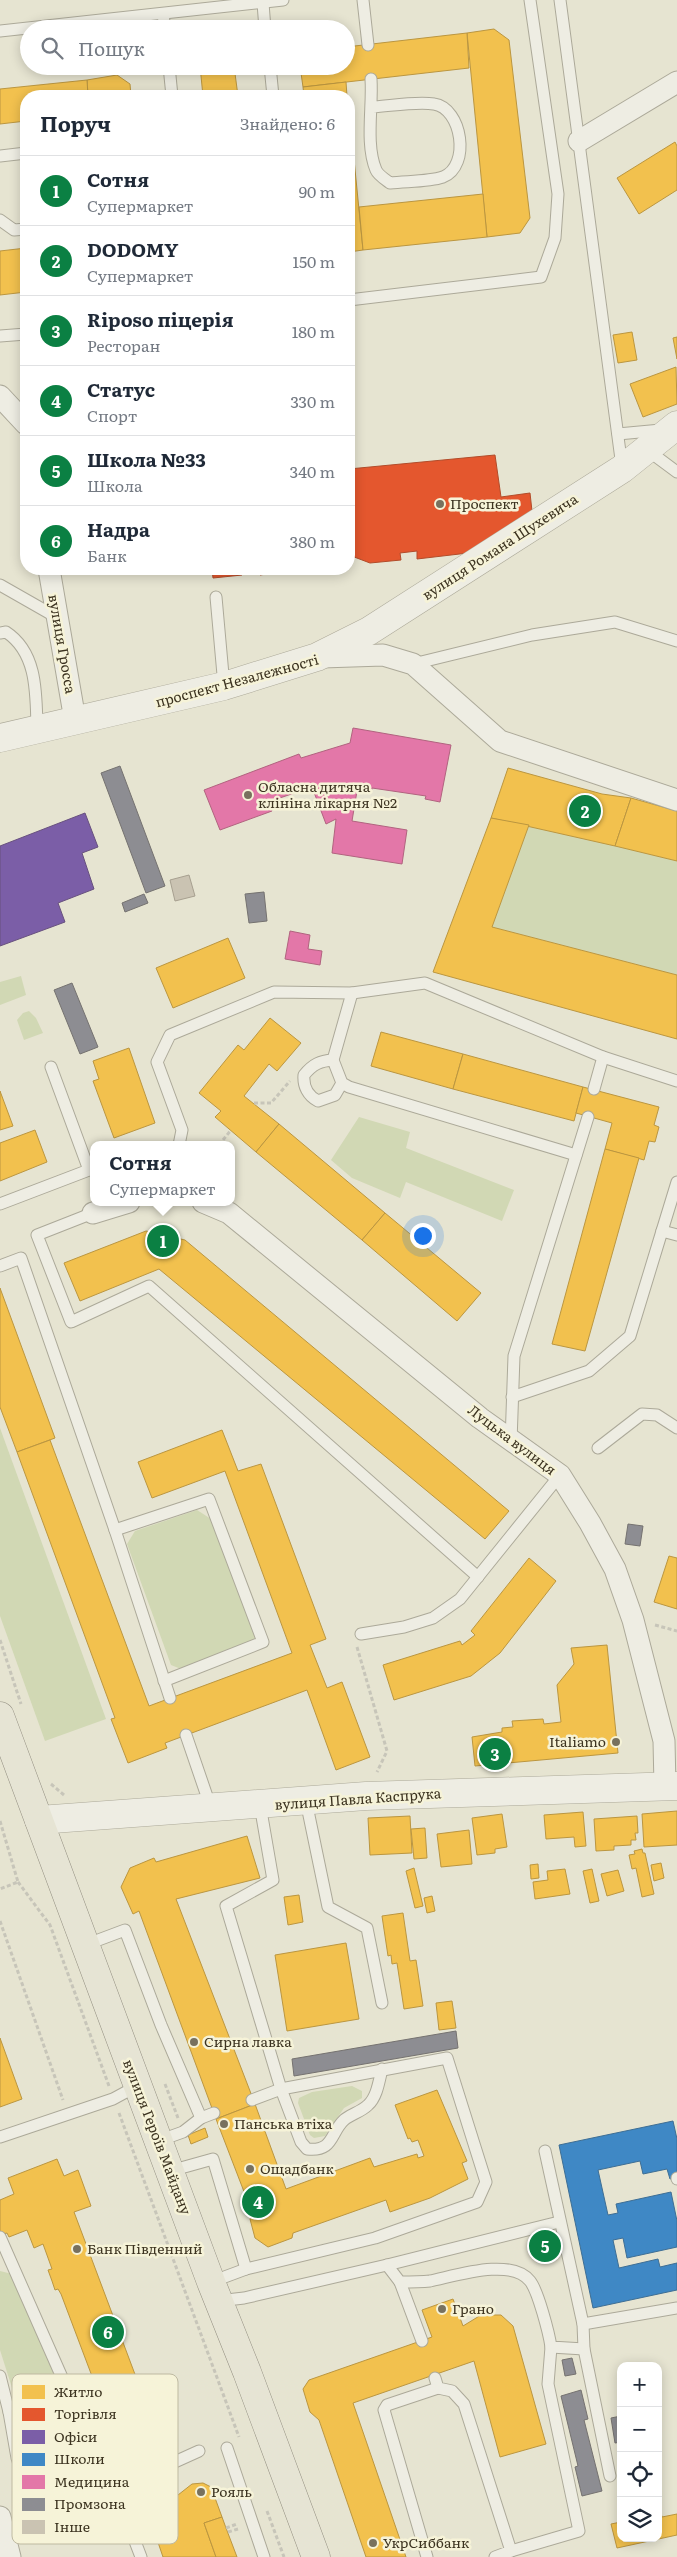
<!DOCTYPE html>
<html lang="uk">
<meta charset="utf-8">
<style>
body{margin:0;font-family:Literata,serif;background:#f2f2f3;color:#1f2937}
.controls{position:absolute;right:15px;bottom:15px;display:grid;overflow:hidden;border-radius:10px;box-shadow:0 2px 12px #0003}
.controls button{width:45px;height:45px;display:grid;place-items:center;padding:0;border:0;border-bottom:1px solid #e0e1e3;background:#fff;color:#1f2937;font:25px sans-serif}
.you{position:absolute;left:422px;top:1235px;width:18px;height:18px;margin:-12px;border:4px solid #fff;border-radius:50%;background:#1a73e8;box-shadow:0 0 0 8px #1a73e833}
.badge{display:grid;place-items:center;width:32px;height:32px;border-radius:50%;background:#0b8043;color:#fff;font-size:16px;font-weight:700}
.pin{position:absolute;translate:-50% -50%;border:2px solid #fff;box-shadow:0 1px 5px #0006}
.popup{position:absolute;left:90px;top:1141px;width:145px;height:65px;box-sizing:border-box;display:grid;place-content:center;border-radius:10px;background:#fff;filter:drop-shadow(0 1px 4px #0005);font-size:16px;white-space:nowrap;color:#747a83}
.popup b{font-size:19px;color:#1f2937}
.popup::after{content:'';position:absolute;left:50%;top:100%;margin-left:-10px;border:10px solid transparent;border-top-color:#fff}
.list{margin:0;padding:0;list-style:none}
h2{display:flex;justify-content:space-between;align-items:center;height:65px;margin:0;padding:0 20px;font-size:21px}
h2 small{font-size:16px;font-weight:400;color:#747a83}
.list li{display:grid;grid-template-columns:32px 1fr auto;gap:15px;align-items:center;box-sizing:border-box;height:70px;padding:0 20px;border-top:1px solid #e0e1e3}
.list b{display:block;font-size:19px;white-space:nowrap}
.list p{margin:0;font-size:16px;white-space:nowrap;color:#747a83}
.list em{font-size:16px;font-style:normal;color:#747a83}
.icon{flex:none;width:28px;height:28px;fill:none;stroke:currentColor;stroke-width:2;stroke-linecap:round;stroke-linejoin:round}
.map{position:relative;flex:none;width:677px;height:2557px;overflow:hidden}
.search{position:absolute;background:#fff;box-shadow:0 2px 12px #0003;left:20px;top:20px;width:335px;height:55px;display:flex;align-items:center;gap:12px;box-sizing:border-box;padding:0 18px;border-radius:28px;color:#747a83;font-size:19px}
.panel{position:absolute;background:#fff;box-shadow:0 2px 12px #0003;left:20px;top:90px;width:335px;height:485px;border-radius:20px}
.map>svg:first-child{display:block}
.green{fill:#d1d8b4}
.homes{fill:#f2c14e;stroke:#bb9640}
.shops{fill:#e4572e;stroke:#b24c2a}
.offices{fill:#7b5ea7;stroke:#68517e}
.schools{fill:#3f88c5;stroke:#3e6e94}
.health{fill:#e377a8;stroke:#b1637f}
.industry{fill:#8d8d92;stroke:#757270}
.building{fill:#cac3b2;stroke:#a7a090}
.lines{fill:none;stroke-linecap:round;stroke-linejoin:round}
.service-casing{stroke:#aca999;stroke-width:13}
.minor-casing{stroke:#aca999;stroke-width:23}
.tertiary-casing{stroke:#aca999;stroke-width:29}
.primary-casing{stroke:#928e80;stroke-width:29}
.path{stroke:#c7c5b9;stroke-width:3;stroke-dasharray:4 2.5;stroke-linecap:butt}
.service{stroke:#eeede3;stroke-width:11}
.minor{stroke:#eeede3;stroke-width:21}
.tertiary{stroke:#eeede3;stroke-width:28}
.primary{stroke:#e6e4d4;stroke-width:28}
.poi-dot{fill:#78715e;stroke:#f6f3d8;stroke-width:2}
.labels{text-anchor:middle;stroke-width:5;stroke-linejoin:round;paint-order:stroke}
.poi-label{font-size:14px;fill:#3c3320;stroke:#f6f3d8;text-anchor:start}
.street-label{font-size:14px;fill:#3c3320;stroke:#f6f3d8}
.key{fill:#f6f3d8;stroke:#beb9a1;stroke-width:1}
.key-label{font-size:14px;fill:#3c3320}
</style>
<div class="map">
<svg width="677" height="2557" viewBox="0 0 677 2557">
<rect width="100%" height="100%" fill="#e6e4d1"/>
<g class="green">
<path d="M529,825L677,861V975L492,927Z"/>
<path d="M21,976L26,995L0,1005V982Z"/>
<path d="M29,1011L36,1018L43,1033L24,1040L17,1020L23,1013Z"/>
<path d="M359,1117L410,1132L406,1148L514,1190L502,1221L406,1182L400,1198L352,1178L331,1160Z"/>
<path d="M0,1428L106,1719L45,1741L0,1616Z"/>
<path d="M197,1510L211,1519L256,1640L181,1669L171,1665L127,1544L135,1531Z"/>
<path d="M352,2086L362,2091V2098L344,2108L325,2136L314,2138L310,2135L298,2103L299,2098L312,2092Z"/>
<path d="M0,2271L12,2274L53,2369C56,2387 43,2390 29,2394L27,2390L17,2394L13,2391L0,2350Z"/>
</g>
<g class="homes">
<path d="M494,29L509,40L530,218L520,233L487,237L467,33Z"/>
<path d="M467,33L469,68L303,87L300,66H346V47Z"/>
<path d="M200,66H234L238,96H203Z"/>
<path d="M117,75L130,84L131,96H88L87,80Z"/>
<path d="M87,80L88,96H26V121L0,124V89Z"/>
<path d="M346,82L347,96H304L303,87Z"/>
<path d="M349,109L363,250L349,252Z"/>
<path d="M675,142L677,146V190L639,214L617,178Z"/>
<path d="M483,194L487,237L363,250L359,207Z"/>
<path d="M26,248V292L0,295V251Z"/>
<path d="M632,332L637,360L618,363L613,335Z"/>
<path d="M677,337V359L673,338Z"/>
<path d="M676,367L677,404L643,417L630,384Z"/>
<path d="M508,768L602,794L631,798L615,846L491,818Z"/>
<path d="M631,798L677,811V861L615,846Z"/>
<path d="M491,818L529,825L492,927L677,975V1039L433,972Z"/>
<path d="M228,938L245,978L173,1008L156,968Z"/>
<path d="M270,1018L301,1043L277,1071L269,1064L244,1096L279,1124L256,1152L215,1117L221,1111L199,1093L238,1045L244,1050Z"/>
<path d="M381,1032L463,1054L453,1089L371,1066Z"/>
<path d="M129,1048L155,1123L114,1138L93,1081L99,1079L93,1061Z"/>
<path d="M463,1054L583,1087L574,1121L453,1089Z"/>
<path d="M583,1087L659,1107L654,1125L659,1127L655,1142L649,1141L644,1160L605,1149L612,1123L576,1113Z"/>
<path d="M0,1091L13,1126L0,1130Z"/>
<path d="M279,1124L385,1213L362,1240L256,1152Z"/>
<path d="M35,1130L47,1162L0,1181V1143Z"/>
<path d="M605,1149L639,1158L585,1351L552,1344Z"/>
<path d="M385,1213L481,1293L457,1321L362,1240Z"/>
<path d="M146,1231L185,1240L509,1511L485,1539L159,1269L80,1301L64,1263Z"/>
<path d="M0,1288L55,1438L17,1452L0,1407Z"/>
<path d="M222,1430L238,1471L261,1464L326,1639L310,1645L327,1688L342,1682L370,1757L336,1770L307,1690L165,1743L167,1748L128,1763L111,1719L115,1718L17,1452L50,1440L149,1706L292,1653L225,1471L152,1498L138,1462Z"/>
<path d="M669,1556L677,1558V1609L654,1602Z"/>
<path d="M529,1558L556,1581L500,1653L471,1676L394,1700L383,1665L460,1641L462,1645L475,1635L471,1631Z"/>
<path d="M607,1645L618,1753L475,1766L472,1737L502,1732V1728L513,1727L512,1721L543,1719L544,1724L561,1722L557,1685L574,1664L571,1648Z"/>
<path d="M677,1811V1845L644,1847L642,1814Z"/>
<path d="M583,1812L586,1846L575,1847L574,1837L546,1839L544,1815Z"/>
<path d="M502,1814L507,1847L495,1849V1853L477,1855L472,1818Z"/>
<path d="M410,1816L412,1853L370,1855L368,1818Z"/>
<path d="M637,1816L638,1833H635L636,1840H631V1845L614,1846V1850L596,1851L594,1819Z"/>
<path d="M425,1828L427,1858L414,1859L411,1829Z"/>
<path d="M469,1830L472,1864L441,1867L437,1834Z"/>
<path d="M247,1836L260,1878L176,1899L255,2104L216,2119L139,1911L133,1914L121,1887L130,1868L154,1858L156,1862Z"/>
<path d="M642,1849L643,1853H645L654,1894L642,1897L636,1868L632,1869L629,1855L635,1854L634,1851Z"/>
<path d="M661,1863L664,1878L654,1881L651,1865Z"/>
<path d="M538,1864L539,1878L531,1879L530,1865Z"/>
<path d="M414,1868L423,1906L415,1908L406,1871Z"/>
<path d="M565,1869L570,1894L535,1899L533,1882L548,1880L547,1871Z"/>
<path d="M592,1869L599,1901L590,1903L583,1871Z"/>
<path d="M618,1870L624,1891L607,1896L601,1874Z"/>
<path d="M299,1895L303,1922L288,1925L284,1897Z"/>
<path d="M432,1896L435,1911L427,1913L424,1898Z"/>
<path d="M403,1913L410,1961L416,1960L423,2006L404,2009L397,1963L392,1964L391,1955L388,1956L382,1916Z"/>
<path d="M346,1943L359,2019L287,2031L275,1955Z"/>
<path d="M452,2001L456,2028L439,2030L436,2003Z"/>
<path d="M0,2038L22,2099L0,2107Z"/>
<path d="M437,2090L467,2161L462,2163L468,2179L430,2198L390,2212L386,2200L293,2233L292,2238L268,2247L255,2238L250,2219L253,2215L216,2119L255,2104L286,2189L370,2158L374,2167L417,2154L418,2158L424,2156L418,2140L412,2142L410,2138L408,2139L395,2105Z"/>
<path d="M205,2128L208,2137L191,2144L188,2135Z"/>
<path d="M57,2159L64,2176L78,2170L91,2206L74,2212L142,2393L150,2390L166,2434L155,2438L157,2443L127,2454L119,2449L43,2477L27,2436L104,2408L61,2294L58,2289L55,2290L52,2281L48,2270L52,2269L43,2244L34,2248L27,2230L9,2237L7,2233L0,2235V2200L14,2194L8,2178Z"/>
<path d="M453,2299L463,2326L481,2315H501L513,2326L546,2444L500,2457L474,2361L353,2403L406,2557H366L319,2420L310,2412L303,2389L309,2380L432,2337L422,2310Z"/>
<path d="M203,2483L211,2487L222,2517L204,2523L216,2557H163L147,2510L150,2505L178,2495L192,2484Z"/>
<path d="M658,2513H661L662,2517L677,2514V2535L617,2548L611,2524L621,2522V2538H658Z"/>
<path d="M222,2517L226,2528L237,2557H216L204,2523Z"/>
</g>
<g class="shops">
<path d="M495,455L501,497L530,493L532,511L468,553L417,559V551L400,553L401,560L370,563L349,555V469Z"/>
<path d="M212,569H245H241L242,575L213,578Z"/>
<path d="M258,569H279L272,573L260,575Z"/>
</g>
<path class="offices" d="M85,813L98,847L82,853L94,889L58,903L65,922L0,946V846Z"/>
<path class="schools" d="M673,2121L677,2139V2177L670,2179L667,2169L643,2174L640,2161L598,2170L608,2215L618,2213L616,2204L671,2192L677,2221V2247L627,2258L623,2238L613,2240L619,2268L658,2259L660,2267L677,2263V2290L593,2308L559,2145Z"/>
<g class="health">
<path d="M353,728L451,745L440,802L425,799L426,796L372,788L371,793L357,791L352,821L407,830L402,864L332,853L336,819L326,824L312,787L268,802L272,811L220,830L204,790L299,754L301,758L350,743Z"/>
<path d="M290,931L310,935L308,949L322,951L320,965L285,959Z"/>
</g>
<g class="industry">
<path d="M120,766L165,886L146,893L101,773Z"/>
<path d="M264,892L267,921L249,923L245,894Z"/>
<path d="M144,894L148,903L125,912L122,903Z"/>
<path d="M72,983L98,1047L80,1054L54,990Z"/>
<path d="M628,1524L643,1526L640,1546L625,1544Z"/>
<path d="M456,2031L458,2048L294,2076L292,2059Z"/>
<path d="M572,2358L576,2374L565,2376L562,2360Z"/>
<path d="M581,2390L588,2419L584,2420L602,2491L582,2496L575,2467L578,2466L561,2396Z"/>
<path d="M621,2416V2442L615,2443L611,2418Z"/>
</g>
<path class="building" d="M189,875L195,896L175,901L170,880Z"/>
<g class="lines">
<g class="service-casing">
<g id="service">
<path d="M363,0L368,45"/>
<path d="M560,0L622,467"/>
<path d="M263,3L265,29"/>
<path d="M163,14L165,29"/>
<path d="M0,31L283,0"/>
<path d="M169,66L172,96"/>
<path d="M270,66L273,96"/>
<path d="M371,79C373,106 365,144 376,170C378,175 386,180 390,183C406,181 428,182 443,177C471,166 462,108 434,104C417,101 390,106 373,107"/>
<path d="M0,156L26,153"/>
<path d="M0,220L14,230L26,229"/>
<path d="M349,300L541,277L555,238L558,194L530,0"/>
<path d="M0,336L26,334"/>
<path d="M618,434L661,430"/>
<path d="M646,449L677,472"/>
<path d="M0,585L58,618"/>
<path d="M216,597L224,686"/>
<path d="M0,633L6,632C38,653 36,695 37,729"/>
<path d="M413,664L532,635L615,622L677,641"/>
<path d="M333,1060L352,993"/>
<path d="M342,1083L335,1095L318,1101C308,1096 303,1086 304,1075C313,1064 320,1061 333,1060L342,1083L349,1087L576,1155"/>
<path d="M594,1089L603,1057"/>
<path d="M179,1145L182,1130L157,1062L170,1035L274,992L352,993L425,983L603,1057L677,1081"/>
<path d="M0,1204L89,1170L51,1067"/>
<path d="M93,1213L37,1235L71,1322L149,1286L478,1577"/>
<path d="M662,1231L677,1182"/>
<path d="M0,1266L21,1258L115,1530L170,1698"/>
<path d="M512,1397L589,1371L630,1336L662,1231L677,1235"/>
<path d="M511,1442L514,1356L588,1117"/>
<path d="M598,1448L642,1414L657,1415L677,1428"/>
<path d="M115,1530L209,1499L263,1642L164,1681"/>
<path d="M361,1634L404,1627L433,1618L460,1599L560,1475"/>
<path d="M186,1735L211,1808"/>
<path d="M306,1801L328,1907L367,1928L382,2003"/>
<path d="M260,1805L273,1880L226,1906L281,2089L301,2142L307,2149C334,2152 330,2133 344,2120C351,2114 361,2112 368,2105C377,2097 379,2081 382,2069"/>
<path d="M85,1945L125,1930L161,2025L201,2118"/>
<path d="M0,2137L113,2099L137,2086"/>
<path d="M158,2141L183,2132L201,2118L214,2113"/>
<path d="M545,2151L583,2324L584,2349L610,2476"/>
<path d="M170,2171L213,2159L246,2269"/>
<path d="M677,2178V2179"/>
<path d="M0,2237L68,2391L9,2412L0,2376"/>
<path d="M387,2265L400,2282C410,2282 420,2282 430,2281C455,2276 511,2257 530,2281C538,2291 549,2333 551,2347L584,2349"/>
<path d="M211,2282L246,2269L375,2238L477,2202L486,2182L447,2058L281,2089L252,2100"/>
<path d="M400,2282L422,2341"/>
<path d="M218,2301L244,2298L387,2265L559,2222"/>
<path d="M583,2324L677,2308"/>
<path d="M435,2378L438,2388L452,2391L464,2404L511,2551L495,2557"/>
<path d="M9,2412L17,2458L32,2500L53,2508L115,2489L199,2451"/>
<path d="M227,2448L264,2557"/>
<path d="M115,2489L141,2557"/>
<path d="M511,2551L579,2531L548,2384L551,2347"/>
<path d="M427,2557L384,2410L387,2405L438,2388"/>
</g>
</g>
<g class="minor-casing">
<g id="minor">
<path d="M579,141L677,82"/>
<path d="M0,396L26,424"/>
<path d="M49,569L75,720"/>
<path d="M322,657L383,655L413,664L500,741L677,800"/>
<path d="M203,1202L229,1213L480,1418L560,1475L590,1523L615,1569L633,1620L664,1741L665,1786"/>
<path d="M93,1213L129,1202"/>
<path d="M0,2517L10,2557"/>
</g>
</g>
<g class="tertiary-casing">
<g id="tertiary">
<path d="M0,738L224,686L317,657L369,631L622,469L677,425"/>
<path d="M39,1820L366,1796L677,1786"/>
</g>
</g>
<g class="primary-casing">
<path id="primary" d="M0,1716L211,2282L247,2372L316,2557"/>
</g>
<g class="path">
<path d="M254,1103H271L290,1081"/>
<path d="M219,1145L231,1130"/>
<path d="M655,1625L677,1631"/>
<path d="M0,1640L21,1704"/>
<path d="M357,1647L387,1751L377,1772"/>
<path d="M51,1784L64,1795"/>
<path d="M0,1821L18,1882L0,1889"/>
<path d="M18,1882L50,1925L109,2086"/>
<path d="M0,1921L63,2100"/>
<path d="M165,2084L178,2118"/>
<path d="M119,2113L239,2437"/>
<path d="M267,2511L284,2557"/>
<path d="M226,2528L237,2524"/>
<path d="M228,2532L238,2529"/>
</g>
<use href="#service" class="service"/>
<use href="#minor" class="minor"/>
<use href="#tertiary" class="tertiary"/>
<use href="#primary" class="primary"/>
</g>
<g class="poi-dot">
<circle cx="440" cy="504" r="5"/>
<circle cx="248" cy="795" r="5"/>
<circle cx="616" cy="1742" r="5"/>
<circle cx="194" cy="2042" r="5"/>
<circle cx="224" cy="2124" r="5"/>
<circle cx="250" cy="2169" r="5"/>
<circle cx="77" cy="2249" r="5"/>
<circle cx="442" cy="2309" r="5"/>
<circle cx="201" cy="2492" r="5"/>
<circle cx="373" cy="2543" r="5"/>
</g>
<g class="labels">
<g class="poi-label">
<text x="450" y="509">Проспект</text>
<text x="258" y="792">Обласна дитяча<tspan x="258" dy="16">клініна лікарня №2</tspan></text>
<text x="606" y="1747" text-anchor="end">Italiamo</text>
<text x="204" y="2047">Сирна лавка</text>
<text x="234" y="2129">Панська втіха</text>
<text x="260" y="2174">Ощадбанк</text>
<text x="87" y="2254">Банк Південний</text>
<text x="452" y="2314">Грано</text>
<text x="211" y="2497">Рояль</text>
<text x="383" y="2548">УкрСиббанк</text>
</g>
<g class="street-label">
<text transform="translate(500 547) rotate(-33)" y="5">вулиця Романа Шухевича</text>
<text transform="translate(62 644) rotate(80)" y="5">вулиця Гросса</text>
<text transform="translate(237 681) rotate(-15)" y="5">проспект Незалежності</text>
<text transform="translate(512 1440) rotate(37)" y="5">Луцька вулиця</text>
<text transform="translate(358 1799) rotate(-4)" y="5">вулиця Павла Каспрука</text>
<text transform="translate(157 2137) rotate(69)" y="5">вулиця Героїв Майдану</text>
</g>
</g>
<rect x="12" y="2374" width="166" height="170" rx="8" class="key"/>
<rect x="22" y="2385" width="23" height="14" fill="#f2c14e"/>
<rect x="22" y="2408" width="23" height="13" fill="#e4572e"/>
<rect x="22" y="2430" width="23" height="14" fill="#7b5ea7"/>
<rect x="22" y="2453" width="23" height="13" fill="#3f88c5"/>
<rect x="22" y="2475" width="23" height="14" fill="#e377a8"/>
<rect x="22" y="2498" width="23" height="13" fill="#8d8d92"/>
<rect x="22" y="2520" width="23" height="14" fill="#cac3b2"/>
<g class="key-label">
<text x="54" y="2397">Житло</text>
<text x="54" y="2419">Торгівля</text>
<text x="54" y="2442">Офіси</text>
<text x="54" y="2464">Школи</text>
<text x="54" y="2487">Медицина</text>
<text x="54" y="2509">Промзона</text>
<text x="54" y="2532">Інше</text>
</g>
</svg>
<div class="controls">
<button>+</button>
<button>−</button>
<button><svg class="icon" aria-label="locate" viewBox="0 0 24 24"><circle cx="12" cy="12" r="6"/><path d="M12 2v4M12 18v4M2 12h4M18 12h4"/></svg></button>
<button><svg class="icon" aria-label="layers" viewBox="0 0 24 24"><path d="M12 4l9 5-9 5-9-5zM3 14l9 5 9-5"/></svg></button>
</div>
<div class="you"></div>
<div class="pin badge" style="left:163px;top:1241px">1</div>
<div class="popup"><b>Сотня</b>Супермаркет</div>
<div class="pin badge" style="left:585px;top:811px">2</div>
<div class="pin badge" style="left:495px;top:1754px">3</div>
<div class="pin badge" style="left:258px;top:2202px">4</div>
<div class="pin badge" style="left:545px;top:2246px">5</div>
<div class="pin badge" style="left:108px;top:2332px">6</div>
<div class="search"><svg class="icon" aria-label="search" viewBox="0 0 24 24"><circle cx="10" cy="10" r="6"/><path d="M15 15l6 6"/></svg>Пошук</div>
<section class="panel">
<h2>Поруч<small>Знайдено: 6</small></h2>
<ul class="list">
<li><span class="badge">1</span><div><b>Сотня</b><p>Супермаркет</p></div><em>90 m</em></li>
<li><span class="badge">2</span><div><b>DODOMY</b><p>Супермаркет</p></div><em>150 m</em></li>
<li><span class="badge">3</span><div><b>Riposo піцерія</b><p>Ресторан</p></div><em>180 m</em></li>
<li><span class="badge">4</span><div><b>Статус</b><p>Спорт</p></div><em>330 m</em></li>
<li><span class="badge">5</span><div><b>Школа №33</b><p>Школа</p></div><em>340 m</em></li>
<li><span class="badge">6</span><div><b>Надра</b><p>Банк</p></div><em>380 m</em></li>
</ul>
</section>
</div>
